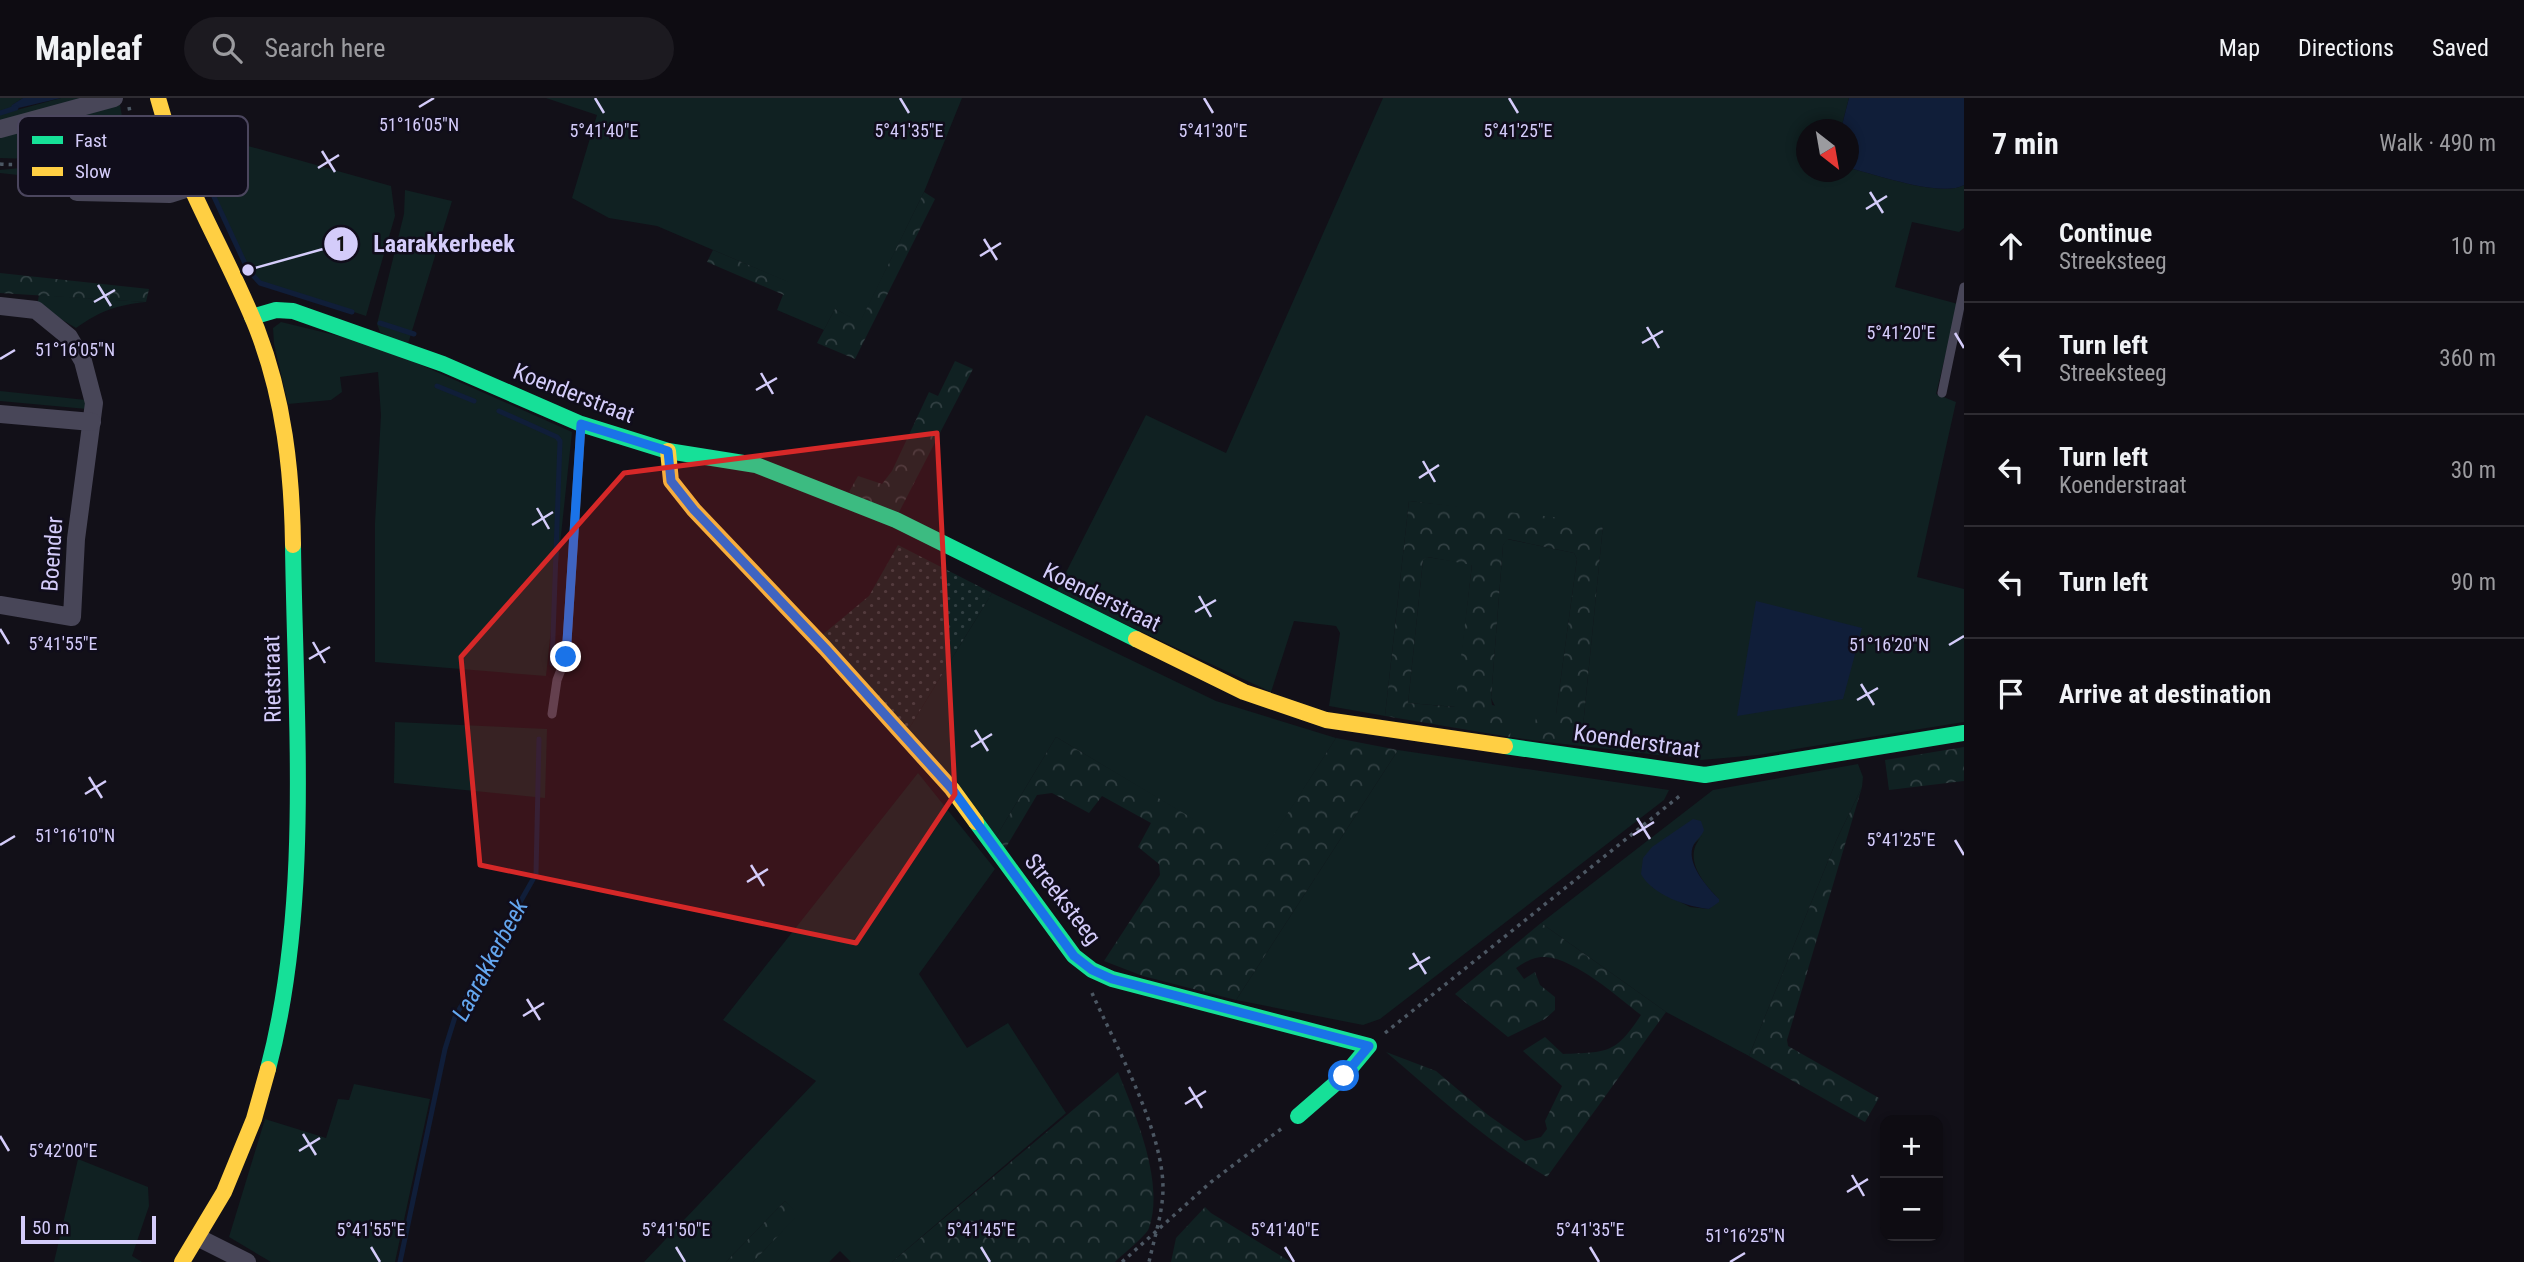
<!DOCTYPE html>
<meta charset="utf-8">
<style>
body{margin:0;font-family:"Roboto Condensed",sans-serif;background:#1c1a20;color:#f1f3f6}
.controls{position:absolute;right:21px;bottom:21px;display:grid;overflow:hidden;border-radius:14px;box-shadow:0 4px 10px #0003}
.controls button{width:63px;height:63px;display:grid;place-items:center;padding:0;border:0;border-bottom:2px solid #2e2c32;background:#0e0c12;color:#f1f3f6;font:35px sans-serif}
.compass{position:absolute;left:1796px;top:21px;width:63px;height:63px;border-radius:50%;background:#0e0c12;box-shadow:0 4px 10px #0003;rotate:149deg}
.scale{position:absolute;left:21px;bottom:18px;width:135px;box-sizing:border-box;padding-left:7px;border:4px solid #d4ccfa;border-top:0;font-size:19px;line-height:24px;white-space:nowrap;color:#d4ccfa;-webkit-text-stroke:5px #100d1b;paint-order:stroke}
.stop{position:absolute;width:21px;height:21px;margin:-16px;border:5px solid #1a73e8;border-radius:50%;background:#fff}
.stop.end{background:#1a73e8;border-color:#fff;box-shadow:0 2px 7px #0008}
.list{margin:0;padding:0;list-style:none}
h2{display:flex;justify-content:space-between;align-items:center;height:91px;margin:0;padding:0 28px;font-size:30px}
h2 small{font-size:23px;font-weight:400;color:#9b9b9f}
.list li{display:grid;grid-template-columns:46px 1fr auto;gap:21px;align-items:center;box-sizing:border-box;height:112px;padding:0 28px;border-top:2px solid #2e2c32}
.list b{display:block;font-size:26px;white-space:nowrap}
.list p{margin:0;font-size:23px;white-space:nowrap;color:#9b9b9f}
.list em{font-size:23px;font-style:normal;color:#9b9b9f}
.icon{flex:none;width:38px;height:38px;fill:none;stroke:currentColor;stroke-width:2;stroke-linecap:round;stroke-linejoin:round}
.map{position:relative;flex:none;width:1964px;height:1164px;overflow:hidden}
header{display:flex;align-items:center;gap:42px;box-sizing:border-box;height:98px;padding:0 35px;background:#0e0c12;border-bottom:2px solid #2e2c32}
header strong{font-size:33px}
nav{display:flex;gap:38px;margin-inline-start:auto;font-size:24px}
.search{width:490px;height:63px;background:#1c1a20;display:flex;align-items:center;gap:18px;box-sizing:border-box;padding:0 24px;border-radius:38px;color:#9b9b9f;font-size:26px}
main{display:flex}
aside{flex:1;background:#0e0c12}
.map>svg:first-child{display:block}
.green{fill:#102122;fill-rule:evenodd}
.forest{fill:url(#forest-crowns);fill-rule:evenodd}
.garden{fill:url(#garden-dots)}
.water{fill:#101e39}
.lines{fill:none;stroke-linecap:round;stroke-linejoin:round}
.stream{stroke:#101e39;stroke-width:5}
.path{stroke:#4c5763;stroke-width:3.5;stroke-dasharray:3.5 5;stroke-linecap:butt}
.lane{stroke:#484658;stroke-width:9}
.street{stroke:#484658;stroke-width:18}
.fast{stroke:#16e098;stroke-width:16}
.slow{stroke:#ffcf43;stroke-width:16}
.route{stroke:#1a73e8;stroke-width:9}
.marked{fill:#d62828;fill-opacity:0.2;stroke:#d62828;stroke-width:5;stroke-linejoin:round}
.ticks{fill:none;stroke:#d4ccfa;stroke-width:2.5}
.labels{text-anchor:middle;stroke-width:5;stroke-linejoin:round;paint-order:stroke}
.street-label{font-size:23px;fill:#d4ccfa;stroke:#100d1b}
.water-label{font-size:24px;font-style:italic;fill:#64a7f0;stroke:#100d1b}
.key{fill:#100d1b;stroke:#4b465e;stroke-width:2}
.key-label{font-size:19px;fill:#d4ccfa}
.ticks-label{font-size:18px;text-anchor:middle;fill:#d4ccfa;stroke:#100d1b;stroke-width:5;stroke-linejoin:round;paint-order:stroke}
.leader{fill:none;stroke:#d4ccfa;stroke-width:2.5}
.callout-dot{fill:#d4ccfa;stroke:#100d1b;stroke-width:2.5}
.mark-label{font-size:21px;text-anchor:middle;font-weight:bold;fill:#111}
.callout-label{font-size:24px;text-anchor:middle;font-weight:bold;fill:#d4ccfa;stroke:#100d1b;stroke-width:5;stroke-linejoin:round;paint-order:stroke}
</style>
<header>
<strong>Mapleaf</strong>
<div class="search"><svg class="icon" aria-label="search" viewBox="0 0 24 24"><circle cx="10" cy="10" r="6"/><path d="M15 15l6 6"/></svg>Search here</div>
<nav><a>Map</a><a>Directions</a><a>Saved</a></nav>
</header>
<main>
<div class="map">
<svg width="1964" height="1164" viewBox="0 0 1964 1164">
<defs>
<pattern id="forest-crowns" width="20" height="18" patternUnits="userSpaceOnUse" patternTransform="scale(1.75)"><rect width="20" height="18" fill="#102122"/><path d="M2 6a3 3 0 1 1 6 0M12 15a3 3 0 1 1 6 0" fill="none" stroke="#324043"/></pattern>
<pattern id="garden-dots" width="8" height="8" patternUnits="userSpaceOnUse" patternTransform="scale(1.75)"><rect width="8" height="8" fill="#102122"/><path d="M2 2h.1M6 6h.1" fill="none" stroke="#324043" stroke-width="1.8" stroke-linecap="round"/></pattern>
</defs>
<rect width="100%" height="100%" fill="#121018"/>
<g class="green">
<path d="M0,0H23L12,7L13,13L61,0H97L0,26Z"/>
<path d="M546,0H962L924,94L860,225L835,211L824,232L777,212L788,184L657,128L609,120L572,100L597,17Z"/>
<path d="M1383,0H1849L1841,31L1806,32V74H1848L1849,70C1875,76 1941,100 1964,87V130L1959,134L1912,124L1895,189L1958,206L1936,296L1956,304L1917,479L1964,491V624L1758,657L1701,662L1581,648L1603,427L1409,403L1385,618L1329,608L1340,535L1336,528L1294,523L1271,594L1056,494L1146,317L1226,355Z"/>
<path d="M120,7L123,24C80,50 52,63 0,60V39Z"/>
<path d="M177,28L391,88L395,118L366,218L260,183L242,160Z"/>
<path d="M151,30L168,89L145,91L0,75V72L70,65L135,31Z"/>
<path d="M405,92L452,103L407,249L380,234L377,226L404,116Z"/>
<path d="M39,197L146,204C117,207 100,213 76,230L37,207Z"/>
<path d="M281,224L376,247L572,334L546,578L375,564V425L381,317L378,274L340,279L342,294L331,302L288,306L274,246L273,230Z"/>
<path d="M0,293L86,302L87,311L0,303Z"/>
<path d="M1507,441L1574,455L1577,461L1556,616L1531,642L1510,639L1491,600L1503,447Z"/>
<path d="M1427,459L1472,466L1456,609L1408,605L1423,462Z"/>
<path d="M992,495L1216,603L1336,640L1259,761L1056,639L996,739L908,632Z"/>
<path d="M395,624L547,631L545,700L394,685Z"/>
<path d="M1398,652L1669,692L1664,702L1380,921L1363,927L1236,902Z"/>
<path d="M1858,666L1863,679L1862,689L1837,741L1749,958L1666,914L1541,825L1713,692ZM1702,738C1682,759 1702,784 1719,801L1709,811L1690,809L1652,789Z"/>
<path d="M918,675L995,771L919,876L967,950L1008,925L1066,1015L892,1164H851L840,1153L829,1164H753L798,1116L785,1103L726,1164H644L816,983L723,922Z"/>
<path d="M354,986L430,1001L395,1164H271L229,1139L265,1021L326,1040L338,1001L349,1002Z"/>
<path d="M78,1061L148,1089L149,1108L132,1158L142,1164H54Z"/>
</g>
<g class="forest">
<path d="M924,94L935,101L855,261L817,245L835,211L860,224Z"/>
<path d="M713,152L789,184L784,197L707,164Z"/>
<path d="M0,175L149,191L146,204L0,195Z"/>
<path d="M955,263L973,271L897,418L849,394L858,378L882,386L892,373L929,294L938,298Z"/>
<path d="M1409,403L1598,424L1603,427L1581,648L1531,642L1536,620L1556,616L1577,461L1574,455L1508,441L1503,447L1491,600L1492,607L1514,612L1510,639L1385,618ZM1428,459L1472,467L1455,609L1408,605L1423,462Z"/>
<path d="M1056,639L1259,760L1336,640L1398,652L1236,902L1143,878L1104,863L1160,777L1159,766L1138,749L1151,725L1102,698L1089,715L1052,695L1037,697L1005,751L996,739Z"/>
<path d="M1964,649V683L1889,692L1885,662Z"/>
<path d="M1862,689L1787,942L1788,948L1879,1000L1865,1024L1749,958L1837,741Z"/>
<path d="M1541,825L1666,914L1547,1079C1488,1045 1438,998 1386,954L1436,973L1488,1017L1525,1043L1541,1039L1547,1031L1545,1023L1562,988L1523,953L1545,939L1563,956C1609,954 1615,956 1641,917C1618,899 1575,861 1546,859C1534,858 1525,864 1516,870L1524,881L1535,874L1540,887L1555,899V912L1545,921L1508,939L1455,896Z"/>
<path d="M1118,974C1135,1016 1165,1084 1149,1130C1147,1137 1122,1157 1115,1164H892Z"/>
<path d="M785,1103L799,1116L753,1164H726Z"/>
<path d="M1205,1109L1211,1115L1291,1164H1171L1176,1140Z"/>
</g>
<path class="garden" d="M898,447L992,495L908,632L821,538L869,498Z"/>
<g class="water">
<path d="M23,0H61L10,12L12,7Z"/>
<path d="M1849,0H1964V87C1941,100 1875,76 1849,70L1848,32L1841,31Z"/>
<path d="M1756,503L1862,530L1843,601L1737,618Z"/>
<path d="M1693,721L1701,723L1704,732C1702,738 1697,741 1694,746C1684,764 1708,790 1719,801V804L1709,811C1688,809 1652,797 1641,776L1643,760L1652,749Z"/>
</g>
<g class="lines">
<g class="stream">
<path d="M0,15L16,10"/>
<path d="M146,47L159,80"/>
<path d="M208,86L248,172L260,185L352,214"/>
<path d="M380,225L414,236"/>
<path d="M437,288L474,303"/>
<path d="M499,313L557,339L560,343L552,566"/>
<path d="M400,1164L445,951L455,919L536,776L539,641"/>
</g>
<g class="path">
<path d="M129,9L132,25L142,23"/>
<path d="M0,66C51,70 90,50 132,25"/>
<path d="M1092,895C1116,948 1163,1033 1163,1090C1163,1114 1154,1141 1149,1164"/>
<path d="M1385,935L1682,696"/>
<path d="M1122,1164L1211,1084L1281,1031"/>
</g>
<g class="lane">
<path d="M1942,295L1964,189"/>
<path d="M552,616L557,582L566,559L581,328"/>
</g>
<g class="street">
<path d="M0,31L114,0"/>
<path d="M77,94L170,96L189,90"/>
<path d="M0,208L36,212L69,239L83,263L94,305L76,441L72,519L0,507"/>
<path d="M0,316L92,324"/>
<path d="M199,1140L247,1164"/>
</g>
<g class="fast">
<path d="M252,219L276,212L293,213L443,266L581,326L668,353L756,367L896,422L1136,541"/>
<path d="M1505,648L1705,677L1964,635"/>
<path d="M976,724L1074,858L1092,872L1112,881L1369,948L1344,978L1298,1018"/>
<path d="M268,971C312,805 295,617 293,447"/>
</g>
<g class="slow">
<path d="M158,0C180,83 226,153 257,231C284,301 292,373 293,447"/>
<path d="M668,353L671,383L694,412L825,550L952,691L976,724"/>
<path d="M1136,541L1244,594L1326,622L1505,648"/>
<path d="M182,1164L224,1094L254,1021L268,971"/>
</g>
</g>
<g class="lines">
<path class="route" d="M566,559L581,326L668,353L671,383L694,412L825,550L952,691L1074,858L1092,872L1112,881L1369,948L1344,978"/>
</g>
<path class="marked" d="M937,335L955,696L856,845L480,767L461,559L624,375Z"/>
<path class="ticks" d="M595,0L604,15M900,0L909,15M1204,0L1213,15M1509,0L1518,15M419,9L434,0M322,53L335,74M318,70L339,57M1870,94L1883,115M1866,111L1887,98M984,141L997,162M980,158L1001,145M98,187L111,208M94,204L115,192M1647,229L1659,250M1955,235L1964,250M1642,245L1663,233M0,261L15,252M761,275L773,296M756,292L777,280M1423,363L1435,384M1419,380L1439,367M537,410L549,431M532,427L553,414M1199,498L1211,519M1195,514L1216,502M0,531L9,546M313,544L325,565M1949,547L1964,538M309,561L330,549M1861,586L1874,607M1857,602L1878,590M975,632L988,653M971,649L992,636M89,679L102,700M85,696L106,683M1637,720L1650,741M1633,737L1654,724M1955,742L1964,757M0,747L15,738M751,767L764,788M747,784L768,771M1413,855L1426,876M1409,871L1430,859M527,901L540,922M523,918L544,905M1189,989L1202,1010M1185,1006L1206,993M303,1036L316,1057M0,1038L9,1053M299,1053L320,1040M1852,1077L1864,1098M1847,1094L1868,1081M371,1149L380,1164M676,1149L685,1164M981,1149L990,1164M1285,1149L1294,1164M1590,1149L1599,1164M1730,1164L1745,1155"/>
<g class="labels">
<g class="street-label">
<text transform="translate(574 295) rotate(21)" y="8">Koenderstraat</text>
<text transform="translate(52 456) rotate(-86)" y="8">Boender</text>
<text transform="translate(1102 499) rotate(26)" y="8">Koenderstraat</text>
<text transform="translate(272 581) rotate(-91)" y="8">Rietstraat</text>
<text transform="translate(1637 643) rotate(8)" y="8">Koenderstraat</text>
<text transform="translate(1063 801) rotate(52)" y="8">Streeksteeg</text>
</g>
<g class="water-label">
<text transform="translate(490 862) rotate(-62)" y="8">Laarakkerbeek</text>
</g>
</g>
<rect x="18" y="18" width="230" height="80" rx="10" class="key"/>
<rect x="32" y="38" width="31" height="8" fill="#16e098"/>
<rect x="32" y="69" width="31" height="9" fill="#ffcf43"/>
<g class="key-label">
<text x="75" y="49">Fast</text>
<text x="75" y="80">Slow</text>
</g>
<g class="ticks-label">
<text x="419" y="33">51°16'05"N</text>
<text x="909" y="39">5°41'35"E</text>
<text x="1213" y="39">5°41'30"E</text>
<text x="1518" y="39">5°41'25"E</text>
<text x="604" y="39">5°41'40"E</text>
<text x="1901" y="241">5°41'20"E</text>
<text x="75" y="258">51°16'05"N</text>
<text x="63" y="552">5°41'55"E</text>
<text x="1889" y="553">51°16'20"N</text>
<text x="75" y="744">51°16'10"N</text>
<text x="1901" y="748">5°41'25"E</text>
<text x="63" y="1059">5°42'00"E</text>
<text x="371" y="1138">5°41'55"E</text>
<text x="676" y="1138">5°41'50"E</text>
<text x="981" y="1138">5°41'45"E</text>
<text x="1285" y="1138">5°41'40"E</text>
<text x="1590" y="1138">5°41'35"E</text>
<text x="1745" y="1144">51°16'25"N</text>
</g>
<path class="leader" d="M248 172L341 146"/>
<g class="callout-dot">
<circle cx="248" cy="172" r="7"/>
<circle cx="341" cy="146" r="18"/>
</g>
<g class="mark-label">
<text x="341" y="153">1</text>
</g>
<g class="callout-label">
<text x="444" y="154">Laarakkerbeek</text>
</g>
</svg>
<div class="controls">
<button>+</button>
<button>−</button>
</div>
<svg class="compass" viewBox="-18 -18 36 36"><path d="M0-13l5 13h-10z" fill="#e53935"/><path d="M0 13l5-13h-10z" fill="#9b9b9f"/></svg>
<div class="scale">50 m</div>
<div class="stop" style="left:1344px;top:978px"></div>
<div class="stop end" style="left:566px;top:559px"></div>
</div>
<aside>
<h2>7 min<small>Walk · 490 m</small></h2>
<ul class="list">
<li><svg class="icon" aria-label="ahead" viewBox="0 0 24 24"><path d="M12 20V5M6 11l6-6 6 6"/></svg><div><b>Continue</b><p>Streeksteeg</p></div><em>10 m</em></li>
<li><svg class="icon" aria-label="left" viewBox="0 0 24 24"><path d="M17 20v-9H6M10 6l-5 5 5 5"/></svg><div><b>Turn left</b><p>Streeksteeg</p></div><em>360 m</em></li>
<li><svg class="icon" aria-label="left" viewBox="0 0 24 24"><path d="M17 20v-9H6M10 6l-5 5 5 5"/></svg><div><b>Turn left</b><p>Koenderstraat</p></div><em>30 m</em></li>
<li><svg class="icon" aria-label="left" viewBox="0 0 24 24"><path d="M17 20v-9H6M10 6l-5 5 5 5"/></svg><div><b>Turn left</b></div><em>90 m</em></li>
<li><svg class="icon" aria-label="arrive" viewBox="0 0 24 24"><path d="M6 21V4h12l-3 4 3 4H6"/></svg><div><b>Arrive at destination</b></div></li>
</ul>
</aside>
</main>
